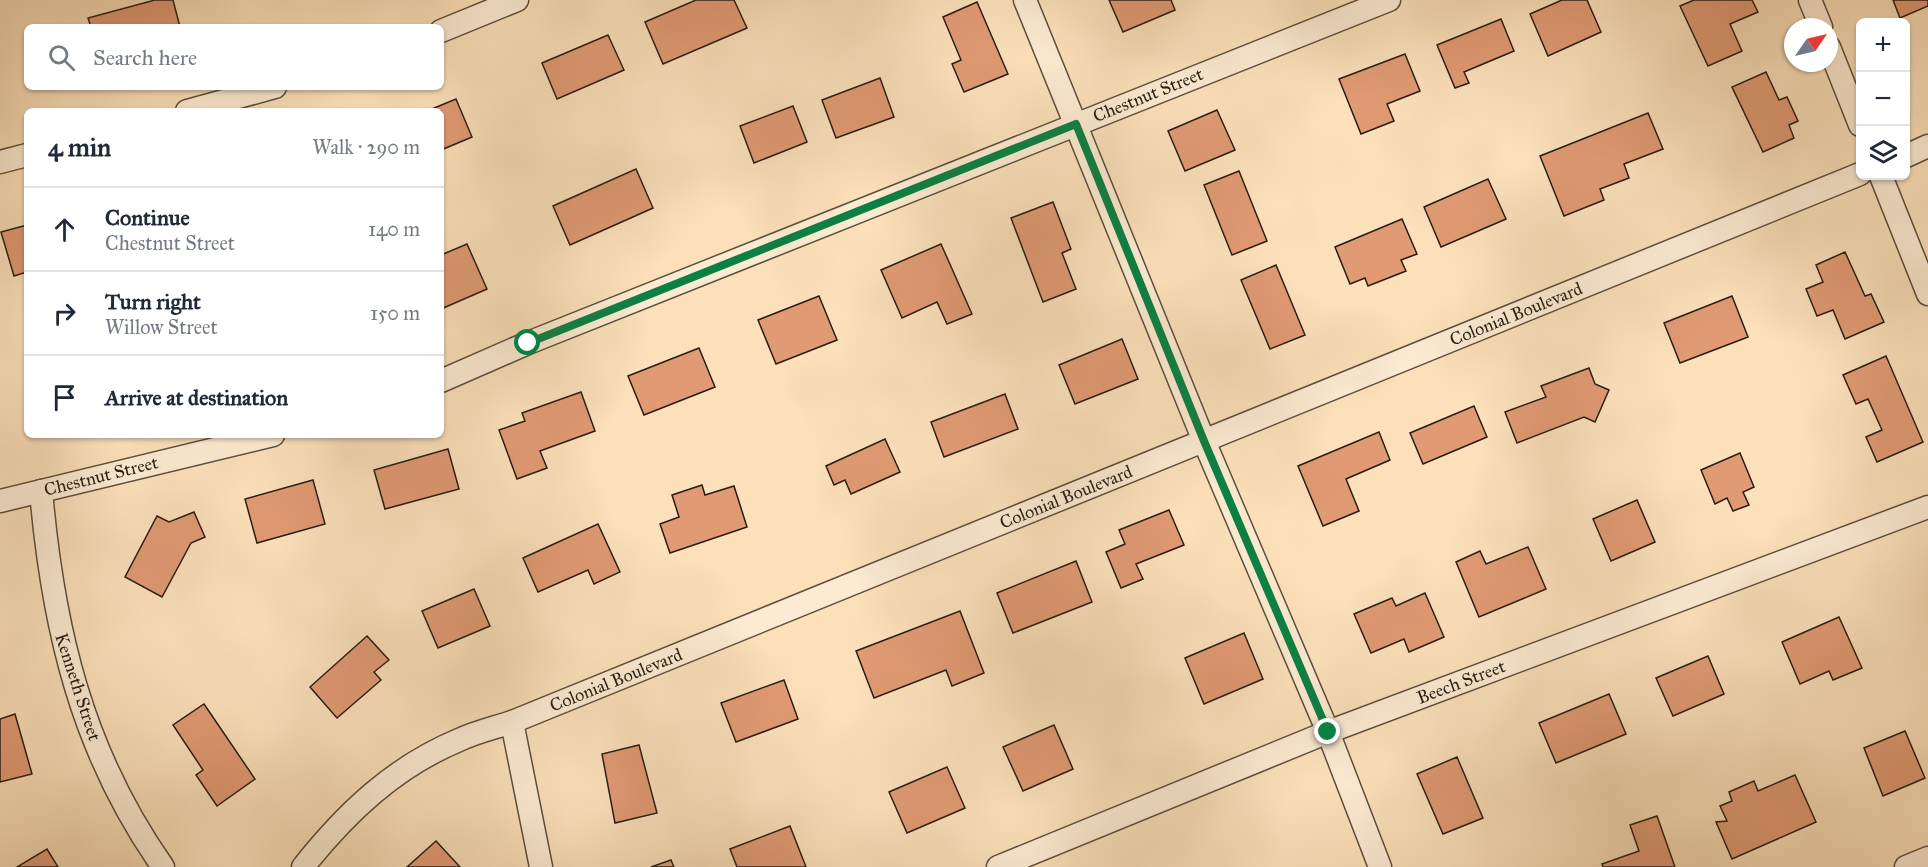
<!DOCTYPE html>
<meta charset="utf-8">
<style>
body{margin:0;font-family:"IM FELL Great Primer",serif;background:#f6f6f7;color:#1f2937}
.controls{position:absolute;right:18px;top:18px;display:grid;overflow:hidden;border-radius:9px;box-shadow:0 2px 4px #0004}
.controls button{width:54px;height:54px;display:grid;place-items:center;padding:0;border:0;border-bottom:2px solid #e0e1e3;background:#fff;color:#1f2937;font:30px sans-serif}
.compass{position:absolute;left:1784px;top:18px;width:54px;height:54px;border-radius:50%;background:#fff;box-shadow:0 2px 4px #0004;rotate:56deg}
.stop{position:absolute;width:18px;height:18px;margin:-14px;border:4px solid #0b8043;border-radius:50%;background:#fff}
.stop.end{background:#0b8043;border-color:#fff;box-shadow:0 2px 6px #0008}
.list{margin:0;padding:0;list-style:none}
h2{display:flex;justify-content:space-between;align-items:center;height:78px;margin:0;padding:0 24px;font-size:26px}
h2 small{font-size:20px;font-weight:400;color:#747a83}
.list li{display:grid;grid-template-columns:39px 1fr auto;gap:18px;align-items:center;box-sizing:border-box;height:84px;padding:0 24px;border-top:2px solid #e0e1e3}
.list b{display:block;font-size:22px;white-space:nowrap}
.list p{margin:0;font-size:20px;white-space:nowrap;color:#747a83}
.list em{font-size:20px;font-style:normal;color:#747a83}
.icon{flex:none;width:33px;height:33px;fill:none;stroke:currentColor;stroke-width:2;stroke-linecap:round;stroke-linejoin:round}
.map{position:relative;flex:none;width:1928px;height:867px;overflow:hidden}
.search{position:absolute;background:#fff;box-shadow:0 2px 4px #0004;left:24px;top:24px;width:420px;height:66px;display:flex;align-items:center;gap:15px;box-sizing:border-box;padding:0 21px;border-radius:9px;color:#747a83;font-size:22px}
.panel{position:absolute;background:#fff;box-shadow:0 2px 4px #0004;left:24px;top:108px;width:420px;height:330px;border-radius:9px}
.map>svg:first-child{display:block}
.building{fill:#e09a74;stroke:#281d13;stroke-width:1.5}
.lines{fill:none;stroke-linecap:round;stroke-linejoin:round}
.minor-casing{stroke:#5d4e3d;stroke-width:25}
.minor{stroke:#fcebd2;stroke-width:22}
.route{stroke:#0b8043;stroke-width:8}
.labels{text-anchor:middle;stroke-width:4.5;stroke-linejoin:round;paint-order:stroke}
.street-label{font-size:18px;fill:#281d13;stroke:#fcebd2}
</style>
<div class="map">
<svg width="1928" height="867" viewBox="0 0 1928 867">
<rect width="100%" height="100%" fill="#fbe0ba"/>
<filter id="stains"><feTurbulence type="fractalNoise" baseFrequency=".00333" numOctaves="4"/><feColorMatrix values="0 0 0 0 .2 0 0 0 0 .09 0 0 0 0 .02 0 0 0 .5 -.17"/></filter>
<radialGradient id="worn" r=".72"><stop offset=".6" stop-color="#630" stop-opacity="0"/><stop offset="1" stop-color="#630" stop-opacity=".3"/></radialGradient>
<g class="building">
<path d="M155,0H173L180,27H91L88,18Z"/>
<path d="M696,0H734L747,28L663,64L645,22Z"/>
<path d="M1109,0H1171L1175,10L1123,32Z"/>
<path d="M1562,0H1587L1601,32L1548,56L1530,14Z"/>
<path d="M1694,0H1752L1758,12L1730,24L1742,51L1708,66L1680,6Z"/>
<path d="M1893,0H1928V6L1900,18Z"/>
<path d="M977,2L1008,74L964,92L952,64L961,60L943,17Z"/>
<path d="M1501,19L1514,51L1464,72L1469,83L1455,88L1437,45Z"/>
<path d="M608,35L624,70L557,99L542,63Z"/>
<path d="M1405,54L1420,91L1387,104L1394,121L1361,134L1339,79Z"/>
<path d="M1766,72L1779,100L1787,97L1798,121L1789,125L1794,138L1763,152L1732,87Z"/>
<path d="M880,78L894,117L836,138L822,100Z"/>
<path d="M456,99L472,137L441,150V111H427Z"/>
<path d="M793,106L807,142L754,163L740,126Z"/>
<path d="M1217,110L1235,150L1185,171L1168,131Z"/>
<path d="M1648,113L1663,149L1624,164L1629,178L1600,189L1604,200L1564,216L1540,156Z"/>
<path d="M636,169L653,208L570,245L553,206Z"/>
<path d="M1239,171L1267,241L1232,255L1204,185Z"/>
<path d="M1488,179L1506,219L1441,247L1424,207Z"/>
<path d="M1053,202L1071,249L1062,253L1076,289L1043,302L1011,218Z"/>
<path d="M1402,219L1417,254L1401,260L1406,271L1368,286L1365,278L1350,284L1335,247Z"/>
<path d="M27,225V272L14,276L1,232Z"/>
<path d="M467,244L487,289L441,309V255Z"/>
<path d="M941,244L972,314L947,324L937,302L902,318L881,270Z"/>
<path d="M1845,252L1865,296L1871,294L1884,322L1845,339L1833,310L1817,316L1806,289L1823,282L1816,265Z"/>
<path d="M1276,265L1305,335L1270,349L1241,280Z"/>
<path d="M819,296L837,340L776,364L758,320Z"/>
<path d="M1732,296L1748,337L1680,363L1664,323Z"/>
<path d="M1122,339L1138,379L1075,404L1059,365Z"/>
<path d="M699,348L715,387L644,415L628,376Z"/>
<path d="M1886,356L1923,442L1877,462L1866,437L1882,430L1868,399L1856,404L1843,375Z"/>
<path d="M1589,368L1595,384L1609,390L1595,422L1584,417L1517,443L1505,412L1546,397L1541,386Z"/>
<path d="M581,392L595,431L540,451L547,468L517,479L499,430L525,421L522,413Z"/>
<path d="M1005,394L1018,429L944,457L931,422Z"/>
<path d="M1474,406L1487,437L1423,464L1410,433Z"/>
<path d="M1379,432L1390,460L1346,479L1359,511L1323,526L1298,466Z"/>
<path d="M885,439L900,472L851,494L845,480L834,485L826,466Z"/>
<path d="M448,449L459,489L385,509L374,470Z"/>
<path d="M1740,453L1754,487L1743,492L1749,505L1733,511L1727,498L1715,504L1701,470Z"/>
<path d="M313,480L325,524L257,543L245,499Z"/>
<path d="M702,485L705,495L734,486L747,527L670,553L660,524L679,517L672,495Z"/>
<path d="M1637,500L1655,542L1611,561L1593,519Z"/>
<path d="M1169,510L1184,545L1136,564L1143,579L1121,588L1106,552L1125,544L1119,530Z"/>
<path d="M194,512L205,537L191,543L162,597L125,577L157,516L169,522Z"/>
<path d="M598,524L620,572L594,584L588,570L538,592L523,558Z"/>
<path d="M1528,547L1546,589L1479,617L1456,562L1480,551L1486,564Z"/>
<path d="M1076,561L1092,602L1013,633L997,593Z"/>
<path d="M474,589L490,626L438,648L422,611Z"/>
<path d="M1425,593L1444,637L1409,652L1404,639L1371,653L1354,614L1392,598L1396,606Z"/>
<path d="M960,611L984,673L952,686L946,670L874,698L856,651Z"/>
<path d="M1839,617L1862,668L1833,680L1829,671L1800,684L1782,642Z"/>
<path d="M1244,633L1263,679L1204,704L1185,658Z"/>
<path d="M367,636L389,660L374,672L381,680L337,718L310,687Z"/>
<path d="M1708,656L1724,694L1673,716L1656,678Z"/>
<path d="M784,680L798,719L736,742L721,703Z"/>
<path d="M1609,694L1626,734L1556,763L1539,723Z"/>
<path d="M204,704L255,779L217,806L196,775L203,770L173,725Z"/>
<path d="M15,714L32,774L0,782V719Z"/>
<path d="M1054,725L1073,769L1023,791L1003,747Z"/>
<path d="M1905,731L1925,778L1883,796L1864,748Z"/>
<path d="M639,745L657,813L615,823L602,754Z"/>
<path d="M1457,757L1483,818L1443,834L1417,774Z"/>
<path d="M947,767L965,808L907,833L889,792Z"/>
<path d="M1795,775L1816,822L1732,859L1716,822L1727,821L1720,806L1732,801L1729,792L1754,781L1758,791Z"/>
<path d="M1657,816L1675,867H1603L1602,864L1639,851L1630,825Z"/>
<path d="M790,826L806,867H737L730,849Z"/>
<path d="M436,841L460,867H407Z"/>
<path d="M47,849L58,867H17Z"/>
<path d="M671,860L674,867H651Z"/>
</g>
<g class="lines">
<g class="minor-casing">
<g id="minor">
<path d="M1025,0L1204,441L1328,732L1380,867"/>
<path d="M1810,0L1821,27"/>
<path d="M441,31L517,0"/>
<path d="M1829,47L1860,125"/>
<path d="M187,111L275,87"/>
<path d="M1906,156L1928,146"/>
<path d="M0,162L27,155"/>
<path d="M1881,176L1928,294"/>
<path d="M441,381L528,343L1389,0"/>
<path d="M41,491C53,629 82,752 163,867"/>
<path d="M0,501L273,435"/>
<path d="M512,722L541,867"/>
<path d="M303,867C346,813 394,767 459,740C476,732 494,728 512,722L1860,174"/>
<path d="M998,867L1328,732L1928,507"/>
<path d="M1906,867L1928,858"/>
</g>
</g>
<use href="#minor" class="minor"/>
</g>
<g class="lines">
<path class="route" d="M528,343L1076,124L1204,441L1328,732"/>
</g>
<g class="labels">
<g class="street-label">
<text transform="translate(1148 95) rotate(-22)" y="6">Chestnut Street</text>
<text transform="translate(1516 314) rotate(-22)" y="6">Colonial Boulevard</text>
<text transform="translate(101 476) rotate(-14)" y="6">Chestnut Street</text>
<text transform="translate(1066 497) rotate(-22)" y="6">Colonial Boulevard</text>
<text transform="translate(616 680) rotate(-22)" y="6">Colonial Boulevard</text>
<text transform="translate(1461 682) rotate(-21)" y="6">Beech Street</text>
<text transform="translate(78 687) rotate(72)" y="6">Kenneth Street</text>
</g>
</g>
<rect width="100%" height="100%" filter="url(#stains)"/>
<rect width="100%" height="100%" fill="url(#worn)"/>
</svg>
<div class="controls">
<button>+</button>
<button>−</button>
<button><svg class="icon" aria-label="layers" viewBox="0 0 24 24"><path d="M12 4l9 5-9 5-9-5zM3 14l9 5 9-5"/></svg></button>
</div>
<svg class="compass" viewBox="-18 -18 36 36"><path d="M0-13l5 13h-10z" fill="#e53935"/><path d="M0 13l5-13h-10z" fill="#747a83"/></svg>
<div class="stop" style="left:528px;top:343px"></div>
<div class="stop end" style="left:1328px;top:732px"></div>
<div class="search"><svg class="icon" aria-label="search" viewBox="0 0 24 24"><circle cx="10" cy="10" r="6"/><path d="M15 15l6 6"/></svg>Search here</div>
<section class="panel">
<h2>4 min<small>Walk · 290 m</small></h2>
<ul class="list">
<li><svg class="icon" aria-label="ahead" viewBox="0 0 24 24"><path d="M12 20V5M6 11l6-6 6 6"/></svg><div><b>Continue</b><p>Chestnut Street</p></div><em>140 m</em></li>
<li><svg class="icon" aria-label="right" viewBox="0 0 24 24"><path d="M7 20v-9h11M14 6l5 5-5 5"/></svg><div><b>Turn right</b><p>Willow Street</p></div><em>150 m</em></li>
<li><svg class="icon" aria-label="arrive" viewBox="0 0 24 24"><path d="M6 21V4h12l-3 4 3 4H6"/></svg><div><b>Arrive at destination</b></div></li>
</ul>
</section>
</div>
